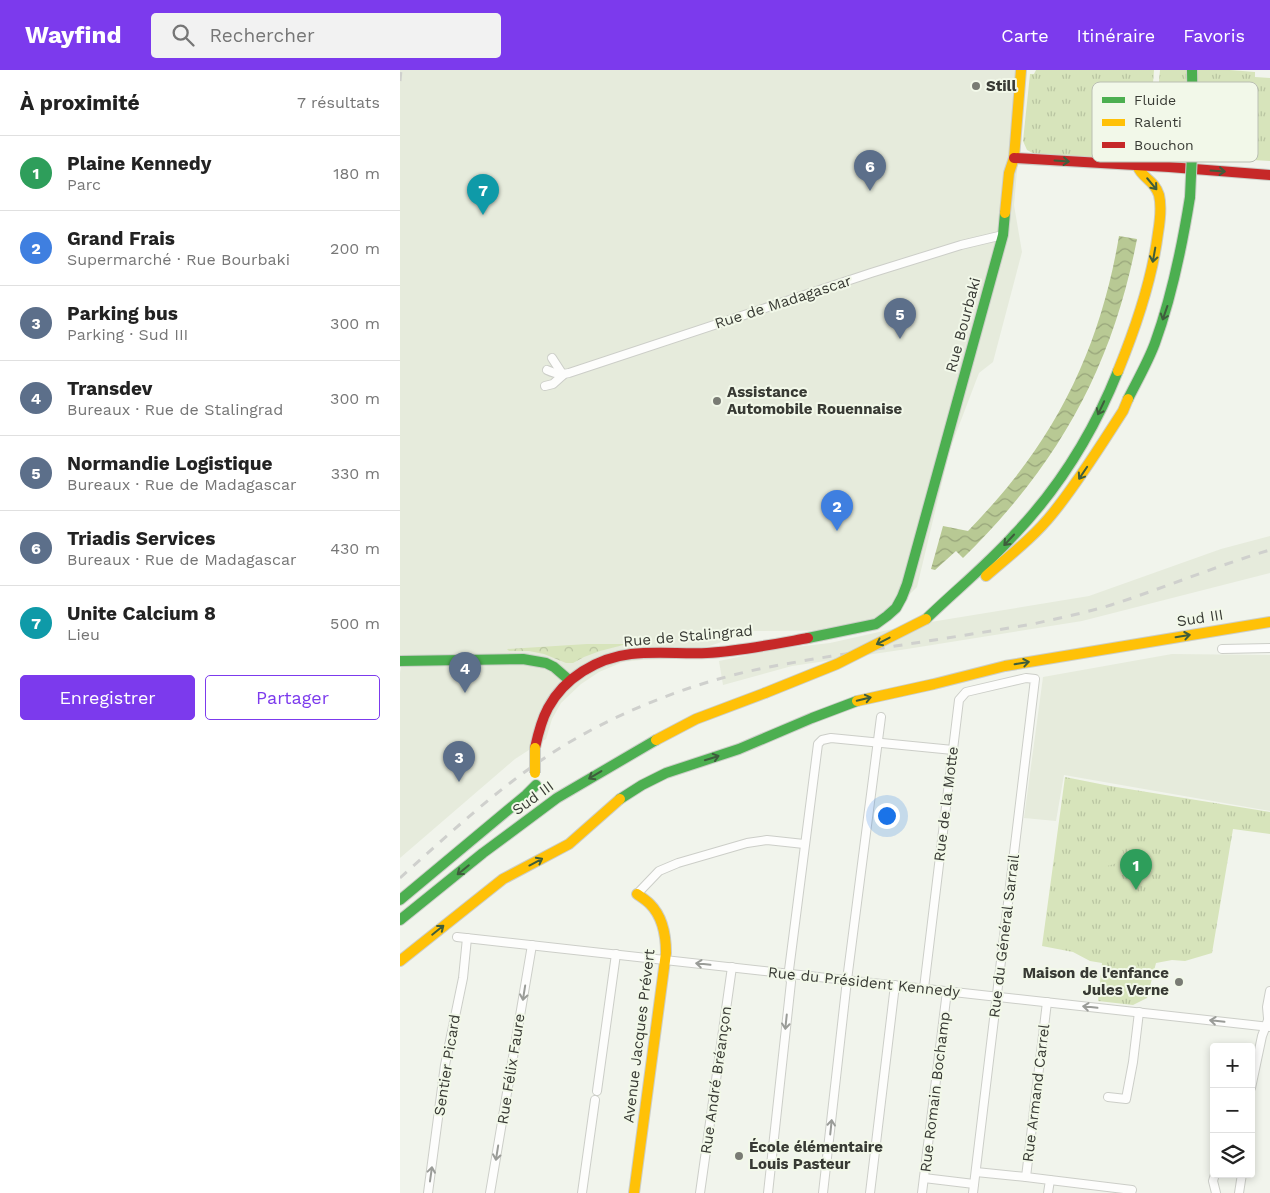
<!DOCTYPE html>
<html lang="fr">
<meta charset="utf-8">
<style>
body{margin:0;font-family:"Work Sans",sans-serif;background:#f2f2f2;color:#222}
.controls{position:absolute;right:15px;bottom:15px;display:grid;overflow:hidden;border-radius:5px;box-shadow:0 2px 8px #0003}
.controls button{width:45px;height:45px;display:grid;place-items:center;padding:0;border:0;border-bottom:1px solid #e0e0e0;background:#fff;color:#222;font:25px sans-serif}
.you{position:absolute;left:486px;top:745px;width:18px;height:18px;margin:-12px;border:4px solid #fff;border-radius:50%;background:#1a73e8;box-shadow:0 0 0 8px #1a73e833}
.badge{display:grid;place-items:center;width:32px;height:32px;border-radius:50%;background:#7c3aed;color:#fff;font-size:16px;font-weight:700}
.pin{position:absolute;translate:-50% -41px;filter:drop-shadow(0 1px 2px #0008)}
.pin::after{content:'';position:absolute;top:26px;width:18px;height:15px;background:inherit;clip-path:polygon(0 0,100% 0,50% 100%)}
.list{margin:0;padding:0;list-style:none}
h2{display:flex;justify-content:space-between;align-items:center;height:65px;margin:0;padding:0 20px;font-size:21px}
h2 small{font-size:16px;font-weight:400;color:#767676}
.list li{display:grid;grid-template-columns:32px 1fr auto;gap:15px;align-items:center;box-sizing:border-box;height:75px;padding:0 20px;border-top:1px solid #e0e0e0}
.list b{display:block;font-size:19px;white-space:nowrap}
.list p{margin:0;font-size:16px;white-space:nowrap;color:#767676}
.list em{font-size:16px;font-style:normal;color:#767676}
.actions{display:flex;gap:10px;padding:15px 20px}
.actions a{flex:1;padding:11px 0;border:1px solid #7c3aed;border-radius:5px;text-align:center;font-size:18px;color:#7c3aed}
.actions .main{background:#7c3aed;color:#fff}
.icon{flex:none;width:28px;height:28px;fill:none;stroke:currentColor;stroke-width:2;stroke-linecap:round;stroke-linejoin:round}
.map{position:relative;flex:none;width:870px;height:1123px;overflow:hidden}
header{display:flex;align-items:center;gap:30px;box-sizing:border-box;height:70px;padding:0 25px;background:#7c3aed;color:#fff}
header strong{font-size:24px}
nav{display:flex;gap:28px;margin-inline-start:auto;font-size:18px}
.search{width:350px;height:45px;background:#f2f2f2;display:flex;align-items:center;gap:12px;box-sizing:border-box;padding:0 18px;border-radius:5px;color:#767676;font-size:19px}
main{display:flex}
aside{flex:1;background:#fff}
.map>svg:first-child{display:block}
.built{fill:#e6ebdc}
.grass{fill:url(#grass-tufts)}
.forest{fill:url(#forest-crowns)}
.pitch{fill:#d7e4bb}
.water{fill:url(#water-waves)}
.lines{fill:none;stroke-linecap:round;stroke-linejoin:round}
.street-casing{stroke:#cccec8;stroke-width:10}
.fast-casing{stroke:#cccec8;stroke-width:12}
.slow-casing{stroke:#cccec8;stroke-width:12}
.jam-casing{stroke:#cccec8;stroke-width:12}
.street{stroke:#fdfdfc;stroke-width:8}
.fast{stroke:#4caf50;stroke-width:10}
.slow{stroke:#ffc107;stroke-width:10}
.jam{stroke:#c62828;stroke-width:10}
.rail{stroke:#cfd0cd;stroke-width:3;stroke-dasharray:9 9;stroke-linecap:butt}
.fast-bridge-casing{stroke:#cccec8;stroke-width:12;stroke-linecap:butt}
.slow-bridge-casing{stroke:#cccec8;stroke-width:12;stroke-linecap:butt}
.fast-bridge{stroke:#4caf50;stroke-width:10}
.slow-bridge{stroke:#ffc107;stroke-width:10}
.oneway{stroke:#3e5d3c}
.oneway2{stroke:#9a9c98}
.poi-dot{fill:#797b74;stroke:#f2f8e9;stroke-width:2}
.labels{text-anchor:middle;stroke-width:4;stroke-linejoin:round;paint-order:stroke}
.poi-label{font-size:15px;font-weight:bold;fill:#383a34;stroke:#f2f8e9;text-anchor:start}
.street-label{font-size:15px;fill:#383a34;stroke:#f2f8e9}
.key{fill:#f2f8e9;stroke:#babfb3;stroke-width:1}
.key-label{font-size:14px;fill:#383a34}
</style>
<header>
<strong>Wayfind</strong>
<div class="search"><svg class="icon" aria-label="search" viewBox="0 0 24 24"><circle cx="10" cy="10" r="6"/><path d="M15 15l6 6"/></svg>Rechercher</div>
<nav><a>Carte</a><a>Itinéraire</a><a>Favoris</a></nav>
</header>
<main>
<aside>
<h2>À proximité<small>7 résultats</small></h2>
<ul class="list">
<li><span class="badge" style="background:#2e9e5b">1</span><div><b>Plaine Kennedy</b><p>Parc</p></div><em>180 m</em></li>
<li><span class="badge" style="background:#3f7fe0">2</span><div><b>Grand Frais</b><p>Supermarché · Rue Bourbaki</p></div><em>200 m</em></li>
<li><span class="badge" style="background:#5c6f8a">3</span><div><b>Parking bus</b><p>Parking · Sud III</p></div><em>300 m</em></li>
<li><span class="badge" style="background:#5c6f8a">4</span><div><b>Transdev</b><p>Bureaux · Rue de Stalingrad</p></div><em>300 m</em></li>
<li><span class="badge" style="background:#5c6f8a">5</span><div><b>Normandie Logistique</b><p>Bureaux · Rue de Madagascar</p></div><em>330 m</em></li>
<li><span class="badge" style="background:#5c6f8a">6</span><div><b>Triadis Services</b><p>Bureaux · Rue de Madagascar</p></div><em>430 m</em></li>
<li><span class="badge" style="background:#0f9aa8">7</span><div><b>Unite Calcium 8</b><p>Lieu</p></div><em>500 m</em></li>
</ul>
<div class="actions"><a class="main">Enregistrer</a><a>Partager</a></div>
</aside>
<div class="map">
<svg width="870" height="1123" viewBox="0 0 870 1123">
<defs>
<pattern id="grass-tufts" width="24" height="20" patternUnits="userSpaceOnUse" patternTransform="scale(1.25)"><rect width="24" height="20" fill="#d7e4bb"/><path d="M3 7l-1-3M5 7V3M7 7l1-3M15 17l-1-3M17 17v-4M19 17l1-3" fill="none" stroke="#b9c4a1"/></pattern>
<pattern id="forest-crowns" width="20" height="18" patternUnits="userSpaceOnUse" patternTransform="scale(1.25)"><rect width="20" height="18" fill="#d7e4bb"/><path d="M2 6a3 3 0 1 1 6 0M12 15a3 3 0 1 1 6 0" fill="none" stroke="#b9c4a1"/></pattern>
<pattern id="water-waves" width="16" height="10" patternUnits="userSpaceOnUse" patternTransform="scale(1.25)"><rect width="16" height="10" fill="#b8c994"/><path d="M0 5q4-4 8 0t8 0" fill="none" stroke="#97a47a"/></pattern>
</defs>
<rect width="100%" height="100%" fill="#f1f4ec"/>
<g class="built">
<path d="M0,0H626L614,135L622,182L593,292L579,303L550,379L517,517L493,541L468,560L354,561L271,589L241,590L223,592L199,602L181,614L161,633L152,649L146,669L115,689L0,788V603L3,586H0Z"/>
<path d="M870,466V503L682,551L507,579L392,596L323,615L319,591L378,579L430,573L506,556L689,526L821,479Z"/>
<path d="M772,584L870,585V741L664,705L656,751L624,748L643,607Z"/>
</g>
<g class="grass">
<path d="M636,0H754L749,66C751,75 755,81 762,86V92L636,85L627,80L623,71L630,4H634Z"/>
<path d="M760,0H830L855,2V7L870,8V91L782,86C767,81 758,72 755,56Z"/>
<path d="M665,707L710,716L870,742V764L833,759L812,883L785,891L772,890L756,893L747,928L733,935L698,931L702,893L690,891L673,882L642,876Z"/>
</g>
<path class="forest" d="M187,574H227L200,581L184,587L173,593H166L144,584L129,581H109L107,579Z"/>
<path class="pitch" d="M720,778L722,779L725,787L724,791L704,797L700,796L698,788L700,785Z"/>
<path class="water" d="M719,166L737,169C712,299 657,396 563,488L556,481L535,500L531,499L543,456L568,461C583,445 599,428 613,410C671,338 704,256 719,166Z"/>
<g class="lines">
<g class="street-casing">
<g id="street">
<path d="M152,288L163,305"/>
<path d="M147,300C155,304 161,305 169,303L471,203L561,175L603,165"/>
<path d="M145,316L153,314L163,305"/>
<path d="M822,579L870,578"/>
<path d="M237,824L259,801L278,793L347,773L367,770L404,774"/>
<path d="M57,867L870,957"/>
<path d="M524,918L559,630L566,622L626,608L635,609L573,1123"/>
<path d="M647,932L626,1107L650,1110L648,1123"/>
<path d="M868,948L867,937L870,921"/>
<path d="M851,1018L862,966L870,945"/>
<path d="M197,1021L216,884"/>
<path d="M708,1027L726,1029L733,992L739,942"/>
<path d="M576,1102L626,1107"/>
<path d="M815,1104L813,1111L816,1123"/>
<path d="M524,1108L574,1114"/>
<path d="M650,1110L732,1120L731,1123"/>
<path d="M28,1123L45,995L63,908L67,868"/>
<path d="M90,1123L132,875"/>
<path d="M182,1123L195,1030"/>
<path d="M300,1123L332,897"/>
<path d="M368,1123L391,912L388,903L389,900L418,674L422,670L431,668L553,680"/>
<path d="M423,1123L447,910L481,647"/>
<path d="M470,1123L495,915"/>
<path d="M522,1123L547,921"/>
<path d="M839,1123L842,1104"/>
</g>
</g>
<g class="fast-casing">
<g id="fast">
<path d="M728,329C737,311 748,292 755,273C772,226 782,177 790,127"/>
<path d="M526,549C555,521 587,495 614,465C659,418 694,361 718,301"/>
<path d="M408,568L476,554L487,546L496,538L502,527L507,514L603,165L605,143"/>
<path d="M0,591L123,589L146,593L154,597L169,610"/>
<path d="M220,729L242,715L266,703L339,679L412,648L457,631"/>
<path d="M0,830L126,725L136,715"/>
<path d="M0,850L83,783L157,728L256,670"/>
</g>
</g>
<g class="slow-casing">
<g id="slow">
<path d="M605,143L609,103L614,88L621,0"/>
<path d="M718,301C736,257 752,211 758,163C760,151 762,137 759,125C754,109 742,109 737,95"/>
<path d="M586,506C609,486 634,467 653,443C679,411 701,375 723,341L728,329"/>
<path d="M457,631L534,614L605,596L870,552"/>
<path d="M256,670L296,649L365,623"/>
<path d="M0,891L103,809L169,774L220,729"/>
<path d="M234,1123L266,883C266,865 263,847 250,834C246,830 241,827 237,824"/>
</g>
</g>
<g class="jam-casing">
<g id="jam">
<path d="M614,88L769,97L870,105"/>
<path d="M135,678C138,664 141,651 148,638C164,608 197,588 231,584C256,581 281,584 307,583C341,581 375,574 408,568"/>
</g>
</g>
<use href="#street" class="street"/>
<use href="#fast" class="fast"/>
<use href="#slow" class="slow"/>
<use href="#jam" class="jam"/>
<g class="rail">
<path d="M0,11L1,0"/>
<path d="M0,808C49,764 97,719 152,683C209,646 283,616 350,601C391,592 434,586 476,579C528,571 580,563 633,554C659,548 685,543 711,535C764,518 816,496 870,480"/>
</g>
<g class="fast-bridge-casing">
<path id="fast-bridge" d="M790,127L793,62L792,0"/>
</g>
<g class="slow-bridge-casing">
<g id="slow-bridge">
<path d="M365,623L437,594L526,549"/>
<path d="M135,678V703"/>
</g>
</g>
<use href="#fast-bridge" class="fast-bridge"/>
<use href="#slow-bridge" class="slow-bridge"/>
</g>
<defs><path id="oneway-shaft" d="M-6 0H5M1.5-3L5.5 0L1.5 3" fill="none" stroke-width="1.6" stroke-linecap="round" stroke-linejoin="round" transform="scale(1.25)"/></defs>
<g class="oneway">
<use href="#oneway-shaft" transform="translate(662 91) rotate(4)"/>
<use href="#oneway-shaft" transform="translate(818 101) rotate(4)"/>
<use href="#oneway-shaft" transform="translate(752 114) rotate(50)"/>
<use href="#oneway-shaft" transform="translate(754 185) rotate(100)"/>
<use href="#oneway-shaft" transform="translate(765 243) rotate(109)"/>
<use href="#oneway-shaft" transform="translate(701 338) rotate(115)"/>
<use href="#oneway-shaft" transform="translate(683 403) rotate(124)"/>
<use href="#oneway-shaft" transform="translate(609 470) rotate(133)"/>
<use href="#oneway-shaft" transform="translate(783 566) rotate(-9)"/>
<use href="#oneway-shaft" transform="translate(483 571) rotate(153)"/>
<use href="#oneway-shaft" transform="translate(622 593) rotate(-9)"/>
<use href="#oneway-shaft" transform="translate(464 629) rotate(-14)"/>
<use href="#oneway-shaft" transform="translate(312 688) rotate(-17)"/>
<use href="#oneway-shaft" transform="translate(195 705) rotate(149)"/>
<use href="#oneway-shaft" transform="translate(136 792) rotate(-28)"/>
<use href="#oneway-shaft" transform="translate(63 800) rotate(141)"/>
<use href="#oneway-shaft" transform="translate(38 860) rotate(-39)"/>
</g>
<g class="oneway2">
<use href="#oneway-shaft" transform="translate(303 894) rotate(-174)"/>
<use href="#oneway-shaft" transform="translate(124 923) rotate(99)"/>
<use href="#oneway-shaft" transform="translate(690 937) rotate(-174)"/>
<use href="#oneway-shaft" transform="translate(817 951) rotate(-174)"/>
<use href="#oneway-shaft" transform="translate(386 952) rotate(96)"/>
<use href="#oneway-shaft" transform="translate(431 1057) rotate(-84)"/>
<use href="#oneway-shaft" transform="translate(97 1083) rotate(99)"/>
<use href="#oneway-shaft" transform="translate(31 1104) rotate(-82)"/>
</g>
<g class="poi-dot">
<circle cx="576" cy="16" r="5"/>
<circle cx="317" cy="331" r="5"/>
<circle cx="779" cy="912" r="5"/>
<circle cx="339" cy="1086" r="5"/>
</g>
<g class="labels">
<g class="poi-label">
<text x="586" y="21">Still</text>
<text x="327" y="327">Assistance<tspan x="327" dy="17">Automobile Rouennaise</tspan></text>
<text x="769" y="908" text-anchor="end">Maison de l'enfance<tspan x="769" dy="17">Jules Verne</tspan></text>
<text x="349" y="1082">École élémentaire<tspan x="349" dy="17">Louis Pasteur</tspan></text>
</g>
<g class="street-label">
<text transform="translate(383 232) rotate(-18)" y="5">Rue de Madagascar</text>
<text transform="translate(563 255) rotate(-75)" y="5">Rue Bourbaki</text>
<text transform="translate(800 548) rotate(-9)" y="5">Sud III</text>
<text transform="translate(288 566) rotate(-5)" y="5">Rue de Stalingrad</text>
<text transform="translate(133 728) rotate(-36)" y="5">Sud III</text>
<text transform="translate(546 734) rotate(-83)" y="5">Rue de la Motte</text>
<text transform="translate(604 866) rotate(-83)" y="5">Rue du Général Sarrail</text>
<text transform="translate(464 912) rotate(6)" y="5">Rue du Président Kennedy</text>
<text transform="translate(239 966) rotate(-83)" y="5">Avenue Jacques Prévert</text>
<text transform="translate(47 995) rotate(-81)" y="5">Sentier Picard</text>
<text transform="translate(111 999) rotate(-81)" y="5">Rue Félix Faure</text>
<text transform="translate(316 1010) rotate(-82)" y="5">Rue André Bréançon</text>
<text transform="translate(535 1022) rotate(-83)" y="5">Rue Romain Bochamp</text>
<text transform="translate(636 1023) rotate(-83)" y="5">Rue Armand Carrel</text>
</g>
</g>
<rect x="692" y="12" width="166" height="80" rx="8" class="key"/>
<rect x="702" y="27" width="23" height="6" fill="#4caf50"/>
<rect x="702" y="49" width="23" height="7" fill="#ffc107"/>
<rect x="702" y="72" width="23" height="6" fill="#c62828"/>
<g class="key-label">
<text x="734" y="35">Fluide</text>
<text x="734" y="57">Ralenti</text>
<text x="734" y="80">Bouchon</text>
</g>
</svg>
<div class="controls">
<button>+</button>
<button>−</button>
<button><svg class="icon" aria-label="layers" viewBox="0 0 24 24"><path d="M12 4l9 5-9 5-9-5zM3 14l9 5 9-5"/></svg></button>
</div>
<div class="you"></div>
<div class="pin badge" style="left:736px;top:820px;background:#2e9e5b">1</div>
<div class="pin badge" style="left:437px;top:461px;background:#3f7fe0">2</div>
<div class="pin badge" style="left:59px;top:712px;background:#5c6f8a">3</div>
<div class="pin badge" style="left:65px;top:623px;background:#5c6f8a">4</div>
<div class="pin badge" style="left:500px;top:269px;background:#5c6f8a">5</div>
<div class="pin badge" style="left:470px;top:121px;background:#5c6f8a">6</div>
<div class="pin badge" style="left:83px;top:145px;background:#0f9aa8">7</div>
</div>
</main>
